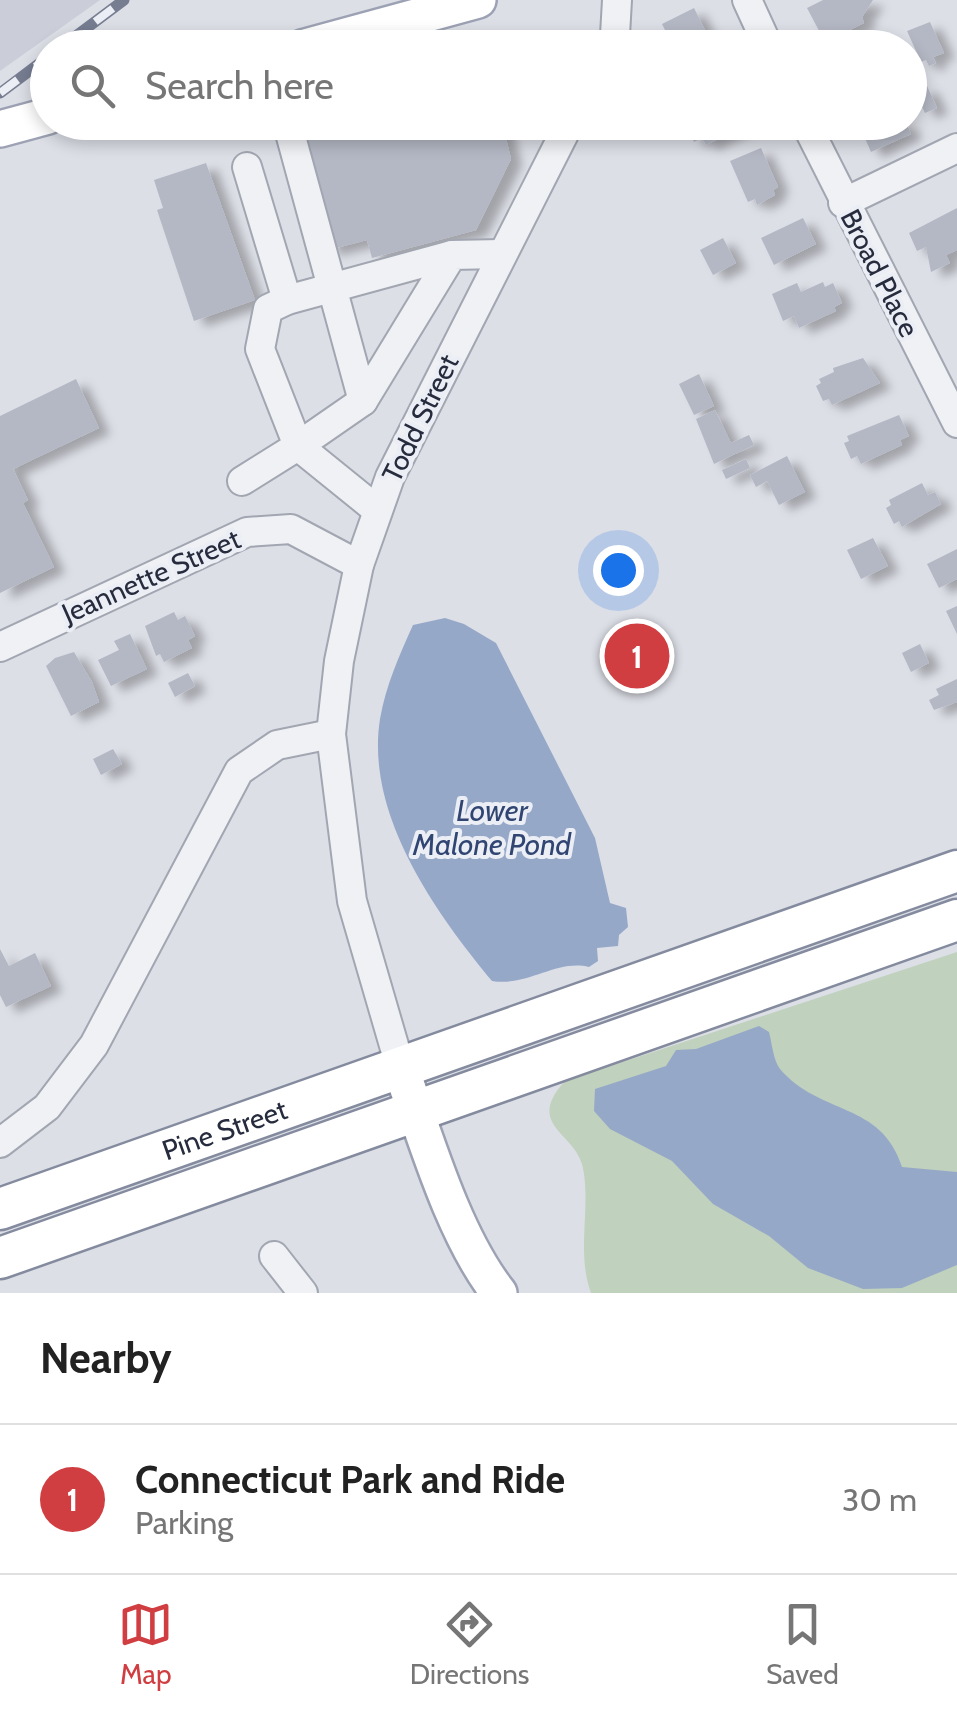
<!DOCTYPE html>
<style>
body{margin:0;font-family:Cabin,sans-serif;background:#f6f6f6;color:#222}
.you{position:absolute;left:618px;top:570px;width:35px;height:35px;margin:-25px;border:8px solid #fff;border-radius:50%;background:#1a73e8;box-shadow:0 0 0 15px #1a73e833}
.badge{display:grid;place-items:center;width:65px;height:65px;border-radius:50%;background:#d03e42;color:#fff;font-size:32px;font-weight:700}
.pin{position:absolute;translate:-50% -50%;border:5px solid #fff;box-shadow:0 2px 10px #0006}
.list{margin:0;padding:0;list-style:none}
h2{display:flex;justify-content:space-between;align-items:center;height:130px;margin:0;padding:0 40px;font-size:42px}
h2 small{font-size:32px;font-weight:400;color:#767676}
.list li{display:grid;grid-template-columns:65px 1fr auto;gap:30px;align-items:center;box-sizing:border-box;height:150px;padding:0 40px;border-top:2px solid #e0e0e0}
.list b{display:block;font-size:38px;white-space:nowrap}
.list p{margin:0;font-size:32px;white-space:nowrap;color:#767676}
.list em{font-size:32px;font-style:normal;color:#767676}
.icon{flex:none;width:55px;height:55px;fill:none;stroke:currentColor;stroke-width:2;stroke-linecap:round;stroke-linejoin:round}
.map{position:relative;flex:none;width:957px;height:1293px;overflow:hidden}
.search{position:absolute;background:#fff;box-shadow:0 5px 15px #0003;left:30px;right:30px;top:30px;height:110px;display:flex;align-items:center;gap:25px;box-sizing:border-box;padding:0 35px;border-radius:55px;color:#767676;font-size:38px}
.sheet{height:280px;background:#fff}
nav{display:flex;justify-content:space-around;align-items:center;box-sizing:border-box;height:140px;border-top:2px solid #e0e0e0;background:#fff;font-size:28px;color:#767676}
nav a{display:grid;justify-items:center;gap:5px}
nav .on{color:#d03e42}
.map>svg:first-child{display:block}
.built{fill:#cbced9}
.green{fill:#c0d1bd}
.water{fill:#96a8c8}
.building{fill:#b4b8c4;filter:url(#shadow)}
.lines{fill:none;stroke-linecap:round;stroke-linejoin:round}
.minor-casing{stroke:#a2a6b1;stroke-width:32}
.major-casing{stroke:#9ca2b3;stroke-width:40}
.highway-casing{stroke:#848b9e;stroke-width:45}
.minor{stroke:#eff1f5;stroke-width:28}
.major{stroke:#fff;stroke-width:35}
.highway{stroke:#fff;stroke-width:40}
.rail-casing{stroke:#767d91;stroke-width:11}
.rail{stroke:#eceef5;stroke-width:8;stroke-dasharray:22;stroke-linecap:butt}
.labels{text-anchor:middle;stroke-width:8;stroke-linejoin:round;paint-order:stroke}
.street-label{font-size:28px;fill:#262c3d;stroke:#eceef5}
.water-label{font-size:30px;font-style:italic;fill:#304572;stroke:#eceef5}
</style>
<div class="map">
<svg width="957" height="1293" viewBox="0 0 957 1293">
<defs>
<filter id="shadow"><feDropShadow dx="11" dy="6" stdDeviation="5" flood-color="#0004"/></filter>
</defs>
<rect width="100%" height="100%" fill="#dddfe7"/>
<path class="built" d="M0,0H100L0,71Z"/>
<path class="green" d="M957,952V1293H591C576,1252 591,1209 583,1168C576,1132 524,1126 565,1081Z"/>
<g class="water">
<path d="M445,618L464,624L496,643L595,838L610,903L626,908L628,927L619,935L618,946L597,948L598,961L589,967C556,959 528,987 492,981C435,912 365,814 380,719C386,685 399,656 413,625Z"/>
<path d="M759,1026L769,1032C772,1043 773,1060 780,1069C820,1116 881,1101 902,1167L957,1172V1265L902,1288L863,1289L808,1268L769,1236L713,1204L672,1161L610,1129L594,1111L595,1089L666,1066L676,1050L696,1049Z"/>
</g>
<g class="building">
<path d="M823,0H873L862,17L864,23L825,42L807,8Z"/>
<path d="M694,8L714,48H674L662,24Z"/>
<path d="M930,22L944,53L933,57L936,63L929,66L926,60L921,62L907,31Z"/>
<path d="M927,86L937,108L925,113L915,92Z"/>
<path d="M296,122H502L511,159L476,230L372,258L367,240L328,250Z"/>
<path d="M694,122H752L706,145L702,138L694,142L689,131L697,127Z"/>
<path d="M863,122L906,123L911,134L871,152L861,129L865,127Z"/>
<path d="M761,148L778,187L773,190L775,195L757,205L755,199L748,202L730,161Z"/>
<path d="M206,163L255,300L194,321L157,210L163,208L154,180Z"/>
<path d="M957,208V250L946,255L950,263L931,272L926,247L917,251L909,233Z"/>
<path d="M803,218L816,244L774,265L761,238Z"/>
<path d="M723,238L736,263L713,275L700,250Z"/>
<path d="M823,282L825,287L833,283L842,303L834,307L836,311L799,328L794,316L783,321L772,294L797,283L801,292Z"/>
<path d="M863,358L880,383L832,405L829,399L823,401L816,386L821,383L819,379L834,372L833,368Z"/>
<path d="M699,374L714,406L694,415L679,384Z"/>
<path d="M76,379L99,428L13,469L28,500L23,503L54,567L0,593V416Z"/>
<path d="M715,410L731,443L749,435L754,445L714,464L696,419Z"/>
<path d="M899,415L909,436L900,440L902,445L861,464L857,456L851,459L844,443L849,441L847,436Z"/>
<path d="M787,456L805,492L779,505L767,481L756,487L750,475Z"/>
<path d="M746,459L750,468L726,479L722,470Z"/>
<path d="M922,483L928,495L935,492L941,504L902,527L899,521L894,524L886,508L891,505L889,500Z"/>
<path d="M873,538L888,566L861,579L847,550Z"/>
<path d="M957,549V579L939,588L927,564Z"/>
<path d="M957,606V634L946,611Z"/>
<path d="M174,612L178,620L185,616L195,636L188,640L192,648L164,662L160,654L156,656L145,626Z"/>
<path d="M130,634L147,669L111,686L98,660L119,650L114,641Z"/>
<path d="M920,644L929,663L911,672L902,653Z"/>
<path d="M74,652L92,682L99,702L71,716L46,666L55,658Z"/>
<path d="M188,673L195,686L175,697L168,683Z"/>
<path d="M957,679V702L934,710L929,700L939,695L936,689Z"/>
<path d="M113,749L122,764L101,775L93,759Z"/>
<path d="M0,949L9,966L35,953L51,986L6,1007L0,995Z"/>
</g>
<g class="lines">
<g class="minor-casing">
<g id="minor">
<path d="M747,0L769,48"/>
<path d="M608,48L615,35L617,0"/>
<path d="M287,122L363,401"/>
<path d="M805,122L957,423"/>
<path d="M247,167L287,300L452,255"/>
<path d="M843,203L957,148"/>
<path d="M242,481L298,446L260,349L268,309L287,300"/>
<path d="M377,510L298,446L363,401L452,255L501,254"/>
<path d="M0,647L247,532L291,529L359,565"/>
<path d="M400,1066L352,901L331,734L339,661L359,565L390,477L570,122"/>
<path d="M0,1143L47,1107L94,1045L239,771L277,745L331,734"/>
<path d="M274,1256L303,1293"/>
</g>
</g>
<g class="major-casing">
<g id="major">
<path d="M302,48L478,0"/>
<path d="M0,129L48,116"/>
<path d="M400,1066C425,1136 453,1235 499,1293"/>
</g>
</g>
<g class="highway-casing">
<g id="highway">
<path id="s1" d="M0,1209L957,871"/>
<path d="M0,1258L957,920"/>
</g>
</g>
<use href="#minor" class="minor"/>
<use href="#major" class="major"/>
<use href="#highway" class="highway"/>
<g class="rail-casing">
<g id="rail">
<path d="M60,48L124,0"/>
<path d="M0,93L48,57"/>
</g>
</g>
<use href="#rail" class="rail"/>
</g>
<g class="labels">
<g class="street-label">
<text transform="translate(880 273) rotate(63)" y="10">Broad Place</text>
<text transform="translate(420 418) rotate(-64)" y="10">Todd Street</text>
<text transform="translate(151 576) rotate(-24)" y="10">Jeannette Street</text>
<text dy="10" stroke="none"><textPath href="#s1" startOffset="238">Pine Street</textPath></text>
</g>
<g class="water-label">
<text x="492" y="821">Lower<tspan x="492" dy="34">Malone Pond</tspan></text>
</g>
</g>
</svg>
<div class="you"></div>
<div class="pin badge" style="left:637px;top:656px">1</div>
<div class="search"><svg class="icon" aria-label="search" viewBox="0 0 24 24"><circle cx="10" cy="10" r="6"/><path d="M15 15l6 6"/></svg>Search here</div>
</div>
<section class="sheet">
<h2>Nearby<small></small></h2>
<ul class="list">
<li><span class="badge">1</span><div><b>Connecticut Park and Ride</b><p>Parking</p></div><em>30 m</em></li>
</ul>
</section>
<nav>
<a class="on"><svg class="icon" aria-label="map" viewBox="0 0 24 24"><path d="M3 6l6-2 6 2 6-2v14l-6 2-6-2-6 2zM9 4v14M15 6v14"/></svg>Map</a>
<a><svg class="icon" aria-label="directions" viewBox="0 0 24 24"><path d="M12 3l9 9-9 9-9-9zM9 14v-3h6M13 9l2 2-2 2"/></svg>Directions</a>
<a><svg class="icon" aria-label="saved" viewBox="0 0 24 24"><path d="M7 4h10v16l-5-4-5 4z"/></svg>Saved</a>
</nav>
